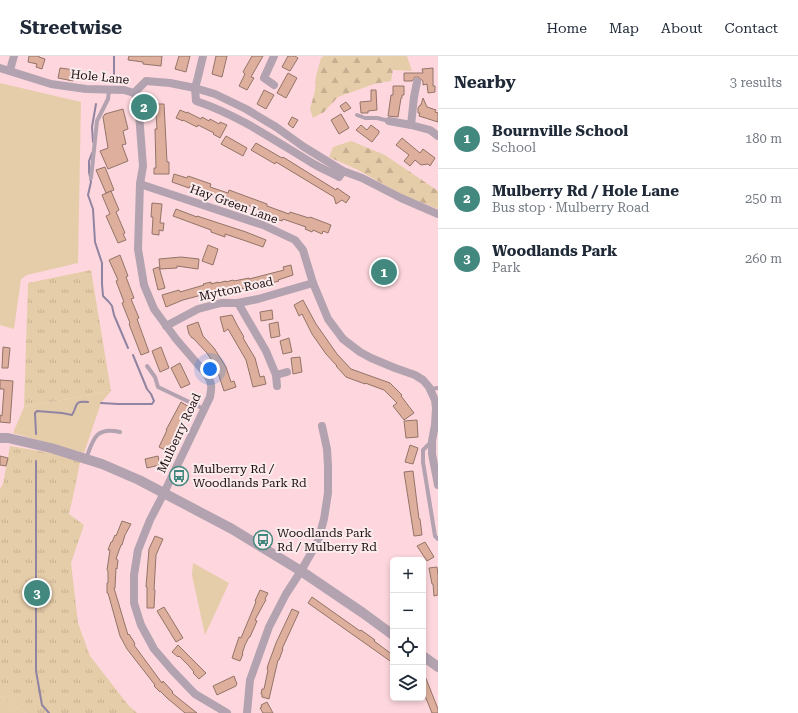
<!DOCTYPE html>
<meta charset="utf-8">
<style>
body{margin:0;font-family:"Roboto Serif",serif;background:#f6f6f7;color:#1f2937}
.controls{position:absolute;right:12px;bottom:12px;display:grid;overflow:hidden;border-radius:6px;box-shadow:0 2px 6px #0003}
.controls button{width:36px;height:36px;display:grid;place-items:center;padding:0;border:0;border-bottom:1px solid #e0e1e3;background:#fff;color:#1f2937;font:20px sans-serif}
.you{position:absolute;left:210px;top:313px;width:14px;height:14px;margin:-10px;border:3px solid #fff;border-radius:50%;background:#1a73e8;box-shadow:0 0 0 6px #1a73e833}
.badge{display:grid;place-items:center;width:26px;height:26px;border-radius:50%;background:#43887e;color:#fff;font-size:13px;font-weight:700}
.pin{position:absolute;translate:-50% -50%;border:2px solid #fff;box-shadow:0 1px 4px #0006}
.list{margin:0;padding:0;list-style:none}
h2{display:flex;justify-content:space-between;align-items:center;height:52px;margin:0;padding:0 16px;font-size:17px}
h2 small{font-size:13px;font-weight:400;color:#747a83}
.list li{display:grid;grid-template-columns:26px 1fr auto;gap:12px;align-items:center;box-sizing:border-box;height:60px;padding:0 16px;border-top:1px solid #e0e1e3}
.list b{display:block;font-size:15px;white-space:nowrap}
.list p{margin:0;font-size:13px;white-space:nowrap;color:#747a83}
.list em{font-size:13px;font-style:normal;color:#747a83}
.icon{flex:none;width:22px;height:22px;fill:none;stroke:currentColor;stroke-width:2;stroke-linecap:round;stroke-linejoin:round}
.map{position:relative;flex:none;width:438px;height:657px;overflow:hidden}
header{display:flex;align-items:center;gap:24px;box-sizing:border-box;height:56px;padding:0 20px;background:#fff;border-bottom:1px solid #e0e1e3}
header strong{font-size:19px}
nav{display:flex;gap:22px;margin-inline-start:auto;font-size:14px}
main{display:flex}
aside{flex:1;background:#fff}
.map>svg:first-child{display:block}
.green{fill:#e6cda9}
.forest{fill:url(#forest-firs)}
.park{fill:url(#park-tufts)}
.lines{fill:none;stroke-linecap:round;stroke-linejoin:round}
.stream{stroke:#9084a2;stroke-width:2}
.building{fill:#ddaf9c;stroke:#937468}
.service{stroke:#b3a2b0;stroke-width:4}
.minor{stroke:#b3a2b0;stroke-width:8}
.tertiary{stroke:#b3a2b0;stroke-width:10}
.labels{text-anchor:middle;stroke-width:4;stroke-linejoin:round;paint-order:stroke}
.street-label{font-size:12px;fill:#1c0f11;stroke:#fbebed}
.poi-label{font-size:12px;fill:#1c0f11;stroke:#fbebed;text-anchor:start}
</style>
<header>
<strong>Streetwise</strong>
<nav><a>Home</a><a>Map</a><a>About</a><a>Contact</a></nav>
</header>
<main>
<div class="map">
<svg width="438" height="657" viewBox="0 0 438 657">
<defs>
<pattern id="forest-firs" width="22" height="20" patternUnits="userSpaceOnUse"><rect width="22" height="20" fill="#e6cda9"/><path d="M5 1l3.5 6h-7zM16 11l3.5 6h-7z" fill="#c5af90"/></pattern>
<pattern id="park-tufts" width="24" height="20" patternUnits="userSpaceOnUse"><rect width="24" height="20" fill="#e6cda9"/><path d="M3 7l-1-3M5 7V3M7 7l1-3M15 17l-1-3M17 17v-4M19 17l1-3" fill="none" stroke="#c5af90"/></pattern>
</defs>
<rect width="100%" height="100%" fill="#fdd7dd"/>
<g class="green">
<path d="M381,0H407L412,15L393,14L382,4Z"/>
<path d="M0,27L81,46L78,207L27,219L21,223L14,273L0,269Z"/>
<path d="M111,335L101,347L84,397L13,377L24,351Z"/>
<path d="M193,507L229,527L205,579L192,519Z"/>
<path d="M0,640L3,642L26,657H0Z"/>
</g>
<g class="forest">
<path d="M324,0H381L382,4L393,14L391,25L374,28L338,41L324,56L313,62L310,53L315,35L316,20L321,2Z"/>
<path d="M351,85L385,99L438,135V153L403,139L356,113L329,101L333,91Z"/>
</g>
<g class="park">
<path d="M91,214L111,335L24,351L28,227Z"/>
<path d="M10,390L51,397L80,406C77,423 73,441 69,458L84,469L71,507L78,567L90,600L129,650L137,657H26L0,640V433L3,428Z"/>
</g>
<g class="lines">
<g class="stream">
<path d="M114,0V20"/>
<path d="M93,86L92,71L96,48"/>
<path d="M92,97L89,105V116L91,126L88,139L93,153L95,186L102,207V228L103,240L109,246L112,250L114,259L128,292"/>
<path d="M101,347L118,348H152L154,345L151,338L147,333L133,299"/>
<path d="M36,378L35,357L37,355L62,357L72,359C78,350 73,344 88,346"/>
<path d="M36,405V615L42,649L49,657"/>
</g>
</g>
<g class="building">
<path d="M29,0H39V1L45,3L42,13L36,11L37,8L28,6Z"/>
<path d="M129,0H162L161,10L143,8V6L128,4Z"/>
<path d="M179,0H190L186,16L175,13Z"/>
<path d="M216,0H227L222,21L212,18Z"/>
<path d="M252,0H263L251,21L254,22L247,34L239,30L245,18L243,16Z"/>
<path d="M288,0H295L298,2L290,15L282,11Z"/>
<path d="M60,12L75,14L73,25L58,22Z"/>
<path d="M433,12V30H435V36L428,37L427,28L423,29V25L418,21H415L412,25H404V17H423L422,13Z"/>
<path d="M288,17L297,22L286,42L277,37Z"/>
<path d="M393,30H404V39H402V42H401L398,61L388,60L391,39H393Z"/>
<path d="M264,34L274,39L266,53L257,48Z"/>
<path d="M371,34H376L377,54L368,55V57H361L360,46L371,45Z"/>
<path d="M423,42L427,51L436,54L435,56L438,57V66L419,60L420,57H418V52L420,49H421Z"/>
<path d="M346,46L351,52L344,56L340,50Z"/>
<path d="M153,48H164L167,106H169V118H154V112H156L155,73H157L156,57H153Z"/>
<path d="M123,53L128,73L123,75L126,88L122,89L128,105L108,113L100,95L108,92L103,61L105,58Z"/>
<path d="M180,54L187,57V56L201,63L202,61L209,65L210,63L219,68L220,66L227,69L220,82L213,78L214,77L198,69L197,71L183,64V65L176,62Z"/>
<path d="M341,58L349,72L339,78L331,64Z"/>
<path d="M292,61L298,64L293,72L288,68Z"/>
<path d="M361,69L367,74L371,69L379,75V77L372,86L356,74Z"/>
<path d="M226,80L247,92L243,100L221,88Z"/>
<path d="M402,82L420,97L423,93L435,102L430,110L428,108L421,109L415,104L410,110L404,105L409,99L396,89Z"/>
<path d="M256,87L282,102L283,101L336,134L337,132L350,141L346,147L342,144L336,148L334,141L276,106L275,108L251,94Z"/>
<path d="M105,111L114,134L106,137L96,114Z"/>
<path d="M174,118L187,122L188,120L211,128L210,131L228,137L229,134L267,148V150L289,158L290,156L309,162L310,161L331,169L328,177L323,175L322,178L313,174L312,176L305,173L306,171L283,163L282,165L268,160L269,157L247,149L227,142L226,145L211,140L212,138L190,130L189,132L172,126Z"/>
<path d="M111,135L119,154L116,156L125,177L123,178L126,184L118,187L106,160L110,158L102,139Z"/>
<path d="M152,147L162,148L160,167H164L163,175L159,174V179L152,178L153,161H151Z"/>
<path d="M176,153L197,161V160L246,176L266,184L263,191L243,184L225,178V181L211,176V174L173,160Z"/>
<path d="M208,189L218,193L213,209L202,205Z"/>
<path d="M120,199L128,220L126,221L134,242L131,243L139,262L137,263L149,296L141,299L129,268L130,267L122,247L124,246L116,225L118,224L109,204Z"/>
<path d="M181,201L199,203L198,213L177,210V212L160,213L159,203Z"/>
<path d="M291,209L293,219L278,224L279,225L251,232V231L243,233V232L236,234V233L220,236V235L213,237V236L183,244L166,251L162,239L179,234L180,236L204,229L203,228L211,226V228L218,226V227L226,225V226L233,224L234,225L249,222V223L257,221L284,214L283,211Z"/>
<path d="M159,211L165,232L158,234L153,213Z"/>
<path d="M303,244L316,268L337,298L351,313L390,327L402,339L401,340L414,357L404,364L393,350L397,347L384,334L365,327V328L346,321L336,310H337L326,298L312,278L302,258L299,260L294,249Z"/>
<path d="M272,254L273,263L261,265L260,256Z"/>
<path d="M232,259L237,269L244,281L243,282L255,302L260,321L264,320L266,328L253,331L246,304L228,273L224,276L220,261Z"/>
<path d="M198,266L203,280L214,292L226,311L231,326L234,325L236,331L224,335L216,311L207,297L193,282H192L189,278L187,270Z"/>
<path d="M278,266L280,280L271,282L269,268Z"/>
<path d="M289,282L292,296L283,298L280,285Z"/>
<path d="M3,291L10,292L8,312H2Z"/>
<path d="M161,291L169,312L160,316L152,295Z"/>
<path d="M300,301L302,316L293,318L291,302Z"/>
<path d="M180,307L190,328L181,332L171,312Z"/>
<path d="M0,324L13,325L10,367L0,366V359L2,360L4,333H0Z"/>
<path d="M181,346L189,351L167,395L159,391L167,374H166Z"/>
<path d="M417,364L418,381L406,382L404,365Z"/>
<path d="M410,389L418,392L413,408L405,406Z"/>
<path d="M0,400L8,402L6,410L0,409Z"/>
<path d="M158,400L160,409L147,412L145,403Z"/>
<path d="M413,415L419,463H420L422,479L414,480L404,416Z"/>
<path d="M122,465L131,468L125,479L122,489H121L116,503L118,504L117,513L116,512L115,532H114L128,579L129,578L134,586L135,588L134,589L162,627L163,625L173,636L172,637L197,657H185L167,642L160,635V636L154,630L155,629L127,593L120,580L108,537H107V527H108V515L107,514L110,494H108L111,486H112L115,479L116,480Z"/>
<path d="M155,480L163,483L156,499L154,534H155L154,552H147V531H146L149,493Z"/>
<path d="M425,486L434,501L427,505L417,490Z"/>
<path d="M437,511L438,519V539L434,540L433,528H432L429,512Z"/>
<path d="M260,534L268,537L265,543L266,544L263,549L255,564L257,565L250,581H249L245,589L242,598H243L240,605L232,602L239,581L241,582L256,546L255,545Z"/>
<path d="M312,541L360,575L361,574L375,584L374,585L393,599V607L308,547Z"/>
<path d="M164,551L183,582L176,586L157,555Z"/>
<path d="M292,553L299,556L282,593H283L279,604H278L269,643L262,641V638H261L262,633H264L268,614L267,613L268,609L276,587Z"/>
<path d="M178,589L206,617L199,623L193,617L194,616L188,609L179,600L178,601L172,596Z"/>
<path d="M423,615L438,653V657H432L423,635Z"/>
<path d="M234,620L237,628L236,629V630L217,639L213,630Z"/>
<path d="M267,646L273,657H263L260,652L262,651L261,649Z"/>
</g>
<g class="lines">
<g class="service">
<path d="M357,59L365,62H377L389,65"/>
<path d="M91,122L97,65L108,43L109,34"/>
<path d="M147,310L155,321L158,331L204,353"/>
<path d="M430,333L438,332"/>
<path d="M431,386L423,394V406L435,480L438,483"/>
<path d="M86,403C93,384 95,370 120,376"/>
</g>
<g class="minor">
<path d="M203,0L198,21L195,32L196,45C238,59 274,84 312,107C320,112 330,116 339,121L343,115"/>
<path d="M274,0L264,22L274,29"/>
<path d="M0,12L51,28L86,33L124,34L134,37"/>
<path d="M10,14L14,0"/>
<path d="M417,26L414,41L411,69L430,74L438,80"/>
<path d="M134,37L136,40L138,45L143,110L140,128L138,193L144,229L154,253L176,283L207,319C212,328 212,331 210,341L164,437L150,464L138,494L134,519V547L141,569L154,593L172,614L195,638L227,657"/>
<path d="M134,37L146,25L170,27L195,32L215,38L246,53L276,71L304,91L343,115L362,122L401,142L438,158"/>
<path d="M389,65L411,69"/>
<path d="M140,128L263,169L295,184L303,194L313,227L328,263L343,283L360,296L371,302L395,312L415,319L423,324L429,331L435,344L436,352L435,369L432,385V398L438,429"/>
<path d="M238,247L266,295L276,319L287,316"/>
<path d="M166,270L198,253L221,247H238L258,243L313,227"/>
<path d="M276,319L277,330"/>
<path d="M247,657L250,624L269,571L286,538L301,515L318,485L324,463L328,437V410L327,393L322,370"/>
</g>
<g class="tertiary">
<path d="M0,382H8L51,392L102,408L139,424L232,473L301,515L363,557L393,579"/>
<path d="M423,600L438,611"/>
</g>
</g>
<defs>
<g id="bus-ring" transform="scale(1)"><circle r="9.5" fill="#fbebed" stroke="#43887e" stroke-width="1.5"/><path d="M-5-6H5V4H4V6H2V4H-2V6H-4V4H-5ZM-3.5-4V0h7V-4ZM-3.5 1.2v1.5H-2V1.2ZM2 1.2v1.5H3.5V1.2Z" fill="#43887e"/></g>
</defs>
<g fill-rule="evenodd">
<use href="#bus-ring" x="179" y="420"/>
<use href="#bus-ring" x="263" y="484"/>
</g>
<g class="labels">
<g class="street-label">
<text transform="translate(100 21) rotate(6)" y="4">Hole Lane</text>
<text transform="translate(234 148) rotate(20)" y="4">Hay Green Lane</text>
<text transform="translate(236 233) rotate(-12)" y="4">Mytton Road</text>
<text transform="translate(179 377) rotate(-65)" y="4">Mulberry Road</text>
</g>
<g class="poi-label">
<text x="193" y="417">Mulberry Rd /<tspan x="193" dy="14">Woodlands Park Rd</tspan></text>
<text x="277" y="481">Woodlands Park<tspan x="277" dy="14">Rd / Mulberry Rd</tspan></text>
</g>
</g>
</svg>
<div class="controls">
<button>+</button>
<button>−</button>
<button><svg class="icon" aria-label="locate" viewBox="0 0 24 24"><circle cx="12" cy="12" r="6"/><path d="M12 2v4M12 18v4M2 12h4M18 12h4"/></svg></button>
<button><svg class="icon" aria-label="layers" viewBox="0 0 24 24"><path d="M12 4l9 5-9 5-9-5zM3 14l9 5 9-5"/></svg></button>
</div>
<div class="you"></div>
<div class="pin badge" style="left:384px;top:216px">1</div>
<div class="pin badge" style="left:144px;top:51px">2</div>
<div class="pin badge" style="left:37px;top:537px">3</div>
</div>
<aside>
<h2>Nearby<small>3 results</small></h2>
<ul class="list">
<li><span class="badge">1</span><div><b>Bournville School</b><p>School</p></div><em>180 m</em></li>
<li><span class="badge">2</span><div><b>Mulberry Rd / Hole Lane</b><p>Bus stop · Mulberry Road</p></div><em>250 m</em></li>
<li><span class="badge">3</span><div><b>Woodlands Park</b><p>Park</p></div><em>260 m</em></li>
</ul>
</aside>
</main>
